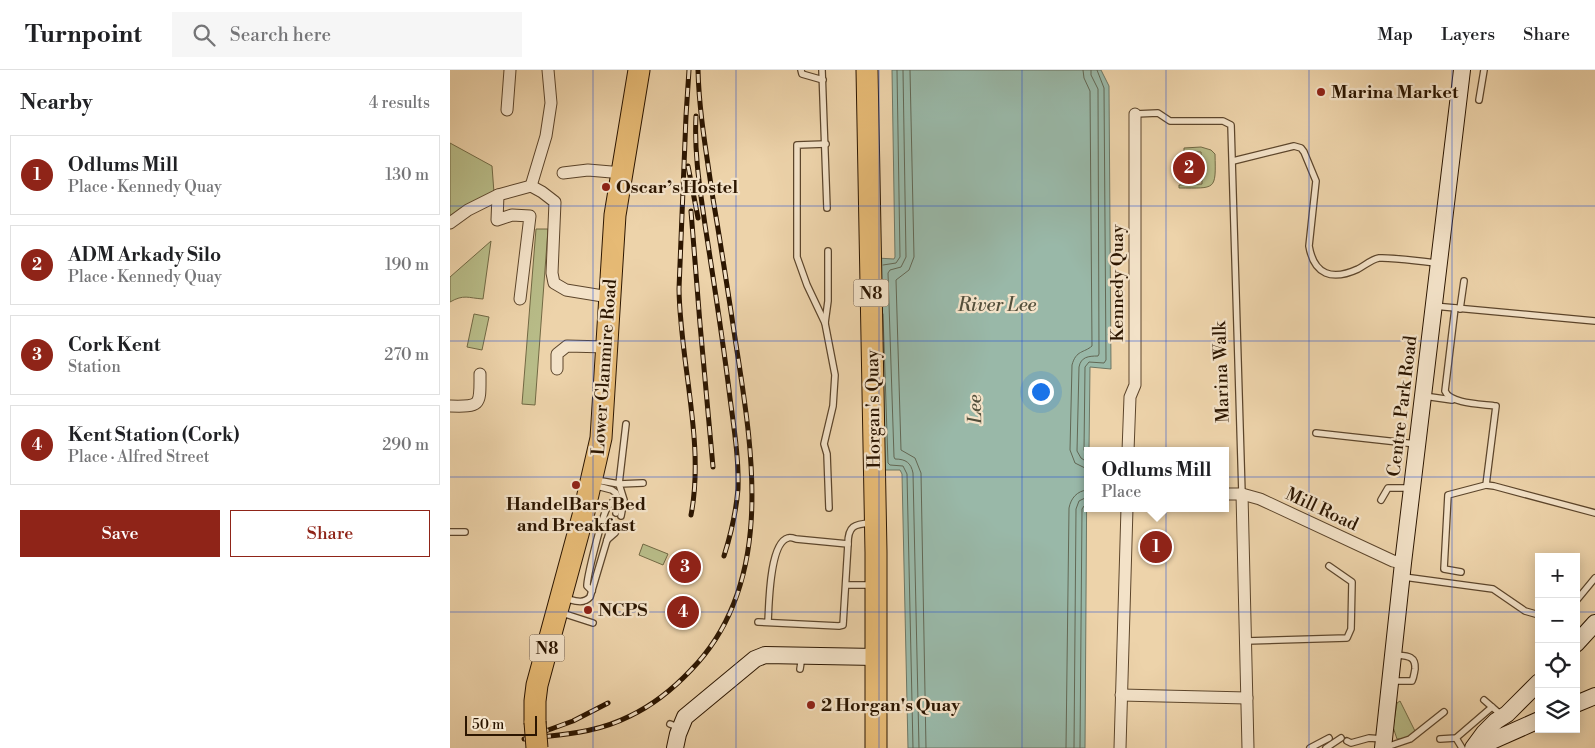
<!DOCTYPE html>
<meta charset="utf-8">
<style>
body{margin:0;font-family:"Libre Bodoni",serif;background:#f6f6f6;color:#202124}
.controls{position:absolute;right:15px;bottom:15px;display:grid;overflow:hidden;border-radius:0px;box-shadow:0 2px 12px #0003}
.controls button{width:45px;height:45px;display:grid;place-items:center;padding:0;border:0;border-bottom:1px solid #e0e0e0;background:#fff;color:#202124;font:25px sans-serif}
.scale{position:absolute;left:15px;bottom:12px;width:72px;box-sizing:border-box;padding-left:5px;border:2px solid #2c1601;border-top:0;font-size:14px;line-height:18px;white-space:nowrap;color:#2c1601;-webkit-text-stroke:4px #f3e2c8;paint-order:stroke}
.you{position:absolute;left:590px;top:321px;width:18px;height:18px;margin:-12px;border:4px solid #fff;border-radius:50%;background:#1a73e8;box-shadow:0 0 0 8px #1a73e833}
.badge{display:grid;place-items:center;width:32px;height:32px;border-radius:50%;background:#8f2418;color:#fff;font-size:16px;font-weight:700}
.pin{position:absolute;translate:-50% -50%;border:2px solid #fff;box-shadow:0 1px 5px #0006}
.popup{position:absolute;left:634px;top:377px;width:145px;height:65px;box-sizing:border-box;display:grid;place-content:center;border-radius:0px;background:#fff;filter:drop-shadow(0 1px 4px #0005);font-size:16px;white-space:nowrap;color:#757577}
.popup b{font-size:19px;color:#202124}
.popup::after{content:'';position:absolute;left:50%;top:100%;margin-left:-10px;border:10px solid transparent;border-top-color:#fff}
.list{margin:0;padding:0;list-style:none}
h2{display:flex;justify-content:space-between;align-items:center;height:65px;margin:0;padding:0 20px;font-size:21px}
h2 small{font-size:16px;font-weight:400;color:#757577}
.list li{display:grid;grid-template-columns:32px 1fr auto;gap:15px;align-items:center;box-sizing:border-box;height:80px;margin:0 10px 10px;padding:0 10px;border:1px solid #e0e0e0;border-radius:0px}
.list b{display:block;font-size:19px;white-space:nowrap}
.list p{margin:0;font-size:16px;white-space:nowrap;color:#757577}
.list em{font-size:16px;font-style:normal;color:#757577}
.actions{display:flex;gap:10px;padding:15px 20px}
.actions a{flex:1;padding:11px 0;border:1px solid #8f2418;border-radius:0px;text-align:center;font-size:18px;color:#8f2418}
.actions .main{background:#8f2418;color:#fff}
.icon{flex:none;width:28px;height:28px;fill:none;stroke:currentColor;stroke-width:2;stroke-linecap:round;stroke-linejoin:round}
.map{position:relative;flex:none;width:1145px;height:678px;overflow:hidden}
header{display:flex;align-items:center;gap:30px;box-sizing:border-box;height:70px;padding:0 25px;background:#fff;border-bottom:1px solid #e0e0e0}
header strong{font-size:24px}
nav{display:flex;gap:28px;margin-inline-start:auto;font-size:18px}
.search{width:350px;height:45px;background:#f6f6f6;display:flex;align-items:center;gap:12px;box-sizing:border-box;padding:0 18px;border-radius:0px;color:#757577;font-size:19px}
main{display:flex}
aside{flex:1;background:#fff}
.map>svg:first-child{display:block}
.green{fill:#b8bc88;stroke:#726944}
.water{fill:#99b8a8;stroke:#6d7765}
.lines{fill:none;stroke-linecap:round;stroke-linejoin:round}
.shore{stroke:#626754;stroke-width:1}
.lane-casing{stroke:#5c452b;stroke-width:8}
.street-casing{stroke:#5c452b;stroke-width:13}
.secondary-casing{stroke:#2c1601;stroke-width:18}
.highway-casing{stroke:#2c1601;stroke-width:23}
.lane{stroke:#f3e2c8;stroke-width:5.5}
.street{stroke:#f3e2c8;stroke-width:11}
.secondary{stroke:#f3e2c8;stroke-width:16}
.highway{stroke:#e6ba75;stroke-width:21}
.rail-casing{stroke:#2c1601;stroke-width:5}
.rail{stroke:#f3e2c8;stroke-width:3;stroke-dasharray:9;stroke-linecap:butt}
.highway-bridge-casing{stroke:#2c1601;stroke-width:23;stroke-linecap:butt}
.highway-bridge{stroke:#e6ba75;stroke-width:21}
.grid{fill:none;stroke:#1d4ed8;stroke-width:1;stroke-opacity:0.55}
.poi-dot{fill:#8f2418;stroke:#f3e2c8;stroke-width:2}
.labels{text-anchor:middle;stroke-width:4.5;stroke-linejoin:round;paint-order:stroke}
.shield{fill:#f3e2c8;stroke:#68533d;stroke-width:1}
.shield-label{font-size:16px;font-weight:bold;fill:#2c1601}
.poi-label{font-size:18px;font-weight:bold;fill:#2c1601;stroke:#f3e2c8;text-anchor:start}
.street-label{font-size:18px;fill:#2c1601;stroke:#f3e2c8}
.water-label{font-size:19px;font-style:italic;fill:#524f3b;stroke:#f3e2c8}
</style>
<header>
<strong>Turnpoint</strong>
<div class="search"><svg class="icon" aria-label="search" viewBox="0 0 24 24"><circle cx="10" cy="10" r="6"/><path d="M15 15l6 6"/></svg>Search here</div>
<nav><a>Map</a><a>Layers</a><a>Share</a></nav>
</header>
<main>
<aside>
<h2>Nearby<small>4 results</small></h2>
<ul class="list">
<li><span class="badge">1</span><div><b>Odlums Mill</b><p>Place · Kennedy Quay</p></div><em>130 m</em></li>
<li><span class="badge">2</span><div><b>ADM Arkady Silo</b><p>Place · Kennedy Quay</p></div><em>190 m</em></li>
<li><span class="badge">3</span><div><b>Cork Kent</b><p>Station</p></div><em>270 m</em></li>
<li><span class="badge">4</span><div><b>Kent Station (Cork)</b><p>Place · Alfred Street</p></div><em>290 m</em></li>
</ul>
<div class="actions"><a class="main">Save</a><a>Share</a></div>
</aside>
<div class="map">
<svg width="1145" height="678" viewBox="0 0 1145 678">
<rect width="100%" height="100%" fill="#edd3aa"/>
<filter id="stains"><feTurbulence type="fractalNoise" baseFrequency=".004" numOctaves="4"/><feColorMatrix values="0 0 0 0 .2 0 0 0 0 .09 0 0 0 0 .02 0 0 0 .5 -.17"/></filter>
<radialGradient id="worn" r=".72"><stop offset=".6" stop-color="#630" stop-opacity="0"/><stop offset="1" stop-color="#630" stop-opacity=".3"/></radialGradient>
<g class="green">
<path d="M0,73L42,96L44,123L0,149Z"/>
<path d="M751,77L761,80L765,84C766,121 766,118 729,118V115L752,114L751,82H734V78Z"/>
<path d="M86,159H98L85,335L72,334Z"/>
<path d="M41,171L33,229C18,228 14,224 0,232V207Z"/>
<path d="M24,244L39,247L32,280L17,277Z"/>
<path d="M193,474L218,484L213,495L189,485Z"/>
<path d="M950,631L966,663C960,668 955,669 947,669L943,657L947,633Z"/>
</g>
<path class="water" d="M442,0H651L659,16L661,299L640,297L639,381H637L635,678H458L452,404L450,400H433L427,188L444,189L445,187Z"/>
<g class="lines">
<g class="shore">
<path d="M453,0L456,187L451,197L440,200L438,203L444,387L445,389C456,389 461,393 463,403L469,678"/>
<path d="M460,0L464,187L459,200L446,210L451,380L465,388L471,403L476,678"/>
<path d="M633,0L634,8L640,21L642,276C634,283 626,280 622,295L620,380L625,393L637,399"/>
<path d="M433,195L446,193L450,187L447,0"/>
<path d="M433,244L438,393L440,395L453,396L457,404L463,678"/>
<path d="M637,385L634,380L635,297L639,292L654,293L656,290L654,18L647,0"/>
<path d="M637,392L631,388L627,381L629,297C631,287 638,286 648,286L649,284L648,19L641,5V0"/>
<path d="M616,678L619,438C621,428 627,421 637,420"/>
<path d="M624,678L626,439L629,431L637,427"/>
<path d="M630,678L632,439L634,436L637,433"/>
</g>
<g class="lane-casing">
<g id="lane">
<path d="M351,0L352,4L373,10"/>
<path d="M372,0L377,138"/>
<path d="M1029,30L1034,0"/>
<path d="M685,44L708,43L720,51H773L781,55L792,424"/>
<path d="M783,91L844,76L851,78L854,82L866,111L859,176C864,205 882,211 908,199C914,196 922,189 929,188C943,187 972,192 988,193"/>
<path d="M378,181V231L375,253L385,305L383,336L374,374L377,384L379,438"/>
<path d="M984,236L1145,251"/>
<path d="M1005,238L995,321C1000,334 1033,334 1046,336L1036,415L998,425L994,499L1011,502"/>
<path d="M1010,239L1014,211"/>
<path d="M375,253L357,215L347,187V75L376,74"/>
<path d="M974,326L1002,330"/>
<path d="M866,363L966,374"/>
<path d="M146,410L169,414L193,413"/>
<path d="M143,415L162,420L166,423L168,434L166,443"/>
<path d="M1036,415L1044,416L1145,443"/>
<path d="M931,430L938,418H960"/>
<path d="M171,446L174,430L169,414L176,354"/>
<path d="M0,462H15"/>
<path d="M157,470L165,463"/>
<path d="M398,474C398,456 404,454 421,453"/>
<path d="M954,507L1043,519L1075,541L1089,545"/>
<path d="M396,515H421"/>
<path d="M142,521L137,516C137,506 152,447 157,438C160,433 164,432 167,426"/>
<path d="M114,528C123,530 133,535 140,527L160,460"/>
<path d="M1126,531L1145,508"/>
<path d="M112,543L143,553"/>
<path d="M308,552L389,556L393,555L398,474L346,469C343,468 340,467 338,468C319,473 319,537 318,552"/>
<path d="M796,571L897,568L901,559L902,512L879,496"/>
<path d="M350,599L352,586"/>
<path d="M942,611H962C964,607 964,604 965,599C966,585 956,586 945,585"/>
<path d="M1034,630L1049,643H1052"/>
<path d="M220,654L230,658"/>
<path d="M1006,668L1012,678"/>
<path d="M990,669L1006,668L1042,637"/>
<path d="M897,671L901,673L919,668L933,669"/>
<path d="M936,677L960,669L994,642"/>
<path d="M860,678L879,668"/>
<path d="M876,678L891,668"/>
</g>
</g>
<g class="street-casing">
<g id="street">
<path d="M57,40L60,0"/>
<path d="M113,103L138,100L173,103"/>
<path d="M81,116L92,122L105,132L102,203L104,213L116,220L159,227"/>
<path d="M81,116L96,66L101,33L98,0"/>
<path d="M48,125L47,150L62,145L80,146L70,229"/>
<path d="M0,153L18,140L48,125L81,116"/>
<path d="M107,299V284L117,276L157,277"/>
<path d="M0,336C32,337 30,335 30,304"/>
<path d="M678,381L680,327L685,315V44"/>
<path d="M775,424H792L810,429L943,491L953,493"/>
<path d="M792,424L798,678"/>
<path d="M671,625L797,628"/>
<path d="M670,678L677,438"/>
</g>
</g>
<g class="secondary-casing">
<g id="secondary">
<path d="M1126,574L1145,553"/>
<path d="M1126,634L1145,626"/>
<path d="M225,678L228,664L235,647L305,589L315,585L426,587"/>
<path d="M933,678L953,493L1012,0"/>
<path d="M1023,678L1034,663L1046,651L1057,644L1089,612"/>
<path d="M1026,678L1089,650"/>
</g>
</g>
<g class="highway-casing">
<g id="highway">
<path d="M417,0L426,482V678"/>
<path d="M85,652V631L87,615L134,442L151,368L165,145L189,0"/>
</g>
</g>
<use href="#lane" class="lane"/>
<use href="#street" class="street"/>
<use href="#secondary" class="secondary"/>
<use href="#highway" class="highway"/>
<g class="rail-casing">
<g id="rail">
<path d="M239,0L236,46L229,219C230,292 255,374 241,445"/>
<path d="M246,46C244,83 250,119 255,155C264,213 273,270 280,328C284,358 289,389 288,419C286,442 281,464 274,486"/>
<path d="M238,96L248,148"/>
<path d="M241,141L250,254L263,397"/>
<path d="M90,663L123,651L158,633"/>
<path d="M74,669C113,664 144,664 180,646C203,635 223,619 241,600C327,512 302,378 285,268C278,222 271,175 263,129C257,86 249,43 248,0"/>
</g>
</g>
<use href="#rail" class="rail"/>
<g class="highway-bridge-casing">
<path id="highway-bridge" d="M85,652L87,678"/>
</g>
<use href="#highway-bridge" class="highway-bridge"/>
</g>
<path class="grid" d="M143,0V678M286,0V678M429,0V678M572,0V678M716,0V678M859,0V678M1002,0V678M0,136H1145M0,271H1145M0,407H1145M0,542H1089M1126,542H1145"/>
<g class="poi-dot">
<circle cx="871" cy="22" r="5"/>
<circle cx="156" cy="117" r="5"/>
<circle cx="126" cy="415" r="5"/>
<circle cx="138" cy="540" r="5"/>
<circle cx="361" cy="635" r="5"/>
</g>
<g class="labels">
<g class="shield">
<rect x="403.5" y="209.5" width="35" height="27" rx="4"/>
<rect x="79.5" y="564.5" width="35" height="27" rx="4"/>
</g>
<g class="shield-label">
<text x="421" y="229">N8</text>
<text x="97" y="584">N8</text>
</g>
<g class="poi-label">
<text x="881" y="28">Marina Market</text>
<text x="166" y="123">Oscar’s Hostel</text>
<text x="126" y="440" text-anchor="middle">HandelBars Bed<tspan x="126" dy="21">and Breakfast</tspan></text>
<text x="148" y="546">NCPS</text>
<text x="371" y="641">2 Horgan's Quay</text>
</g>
<g class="street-label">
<text transform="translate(667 213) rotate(-90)" y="6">Kennedy Quay</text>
<text transform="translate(154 297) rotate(-86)" y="6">Lower Glanmire Road</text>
<text transform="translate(771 302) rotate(-92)" y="6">Marina Walk</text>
<text transform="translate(952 336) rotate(-83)" y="6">Centre Park Road</text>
<text transform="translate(423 339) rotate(-91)" y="6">Horgan's Quay</text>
<text transform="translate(872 439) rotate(25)" y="6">Mill Road</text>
</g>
<g class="water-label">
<text x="547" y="241">River Lee</text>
<text transform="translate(524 339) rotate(-91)" y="7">Lee</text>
</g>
</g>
<rect width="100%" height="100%" filter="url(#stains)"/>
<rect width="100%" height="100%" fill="url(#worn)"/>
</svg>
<div class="controls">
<button>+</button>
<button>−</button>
<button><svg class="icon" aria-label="locate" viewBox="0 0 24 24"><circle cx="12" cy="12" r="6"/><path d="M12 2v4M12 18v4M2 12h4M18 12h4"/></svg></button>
<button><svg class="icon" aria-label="layers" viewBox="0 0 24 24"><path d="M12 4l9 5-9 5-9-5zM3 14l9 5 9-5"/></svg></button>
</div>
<div class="scale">50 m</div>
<div class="you"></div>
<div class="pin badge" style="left:706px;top:477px">1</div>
<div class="popup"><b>Odlums Mill</b>Place</div>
<div class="pin badge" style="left:739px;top:98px">2</div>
<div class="pin badge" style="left:235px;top:497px">3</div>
<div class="pin badge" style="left:233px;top:542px">4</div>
</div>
</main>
